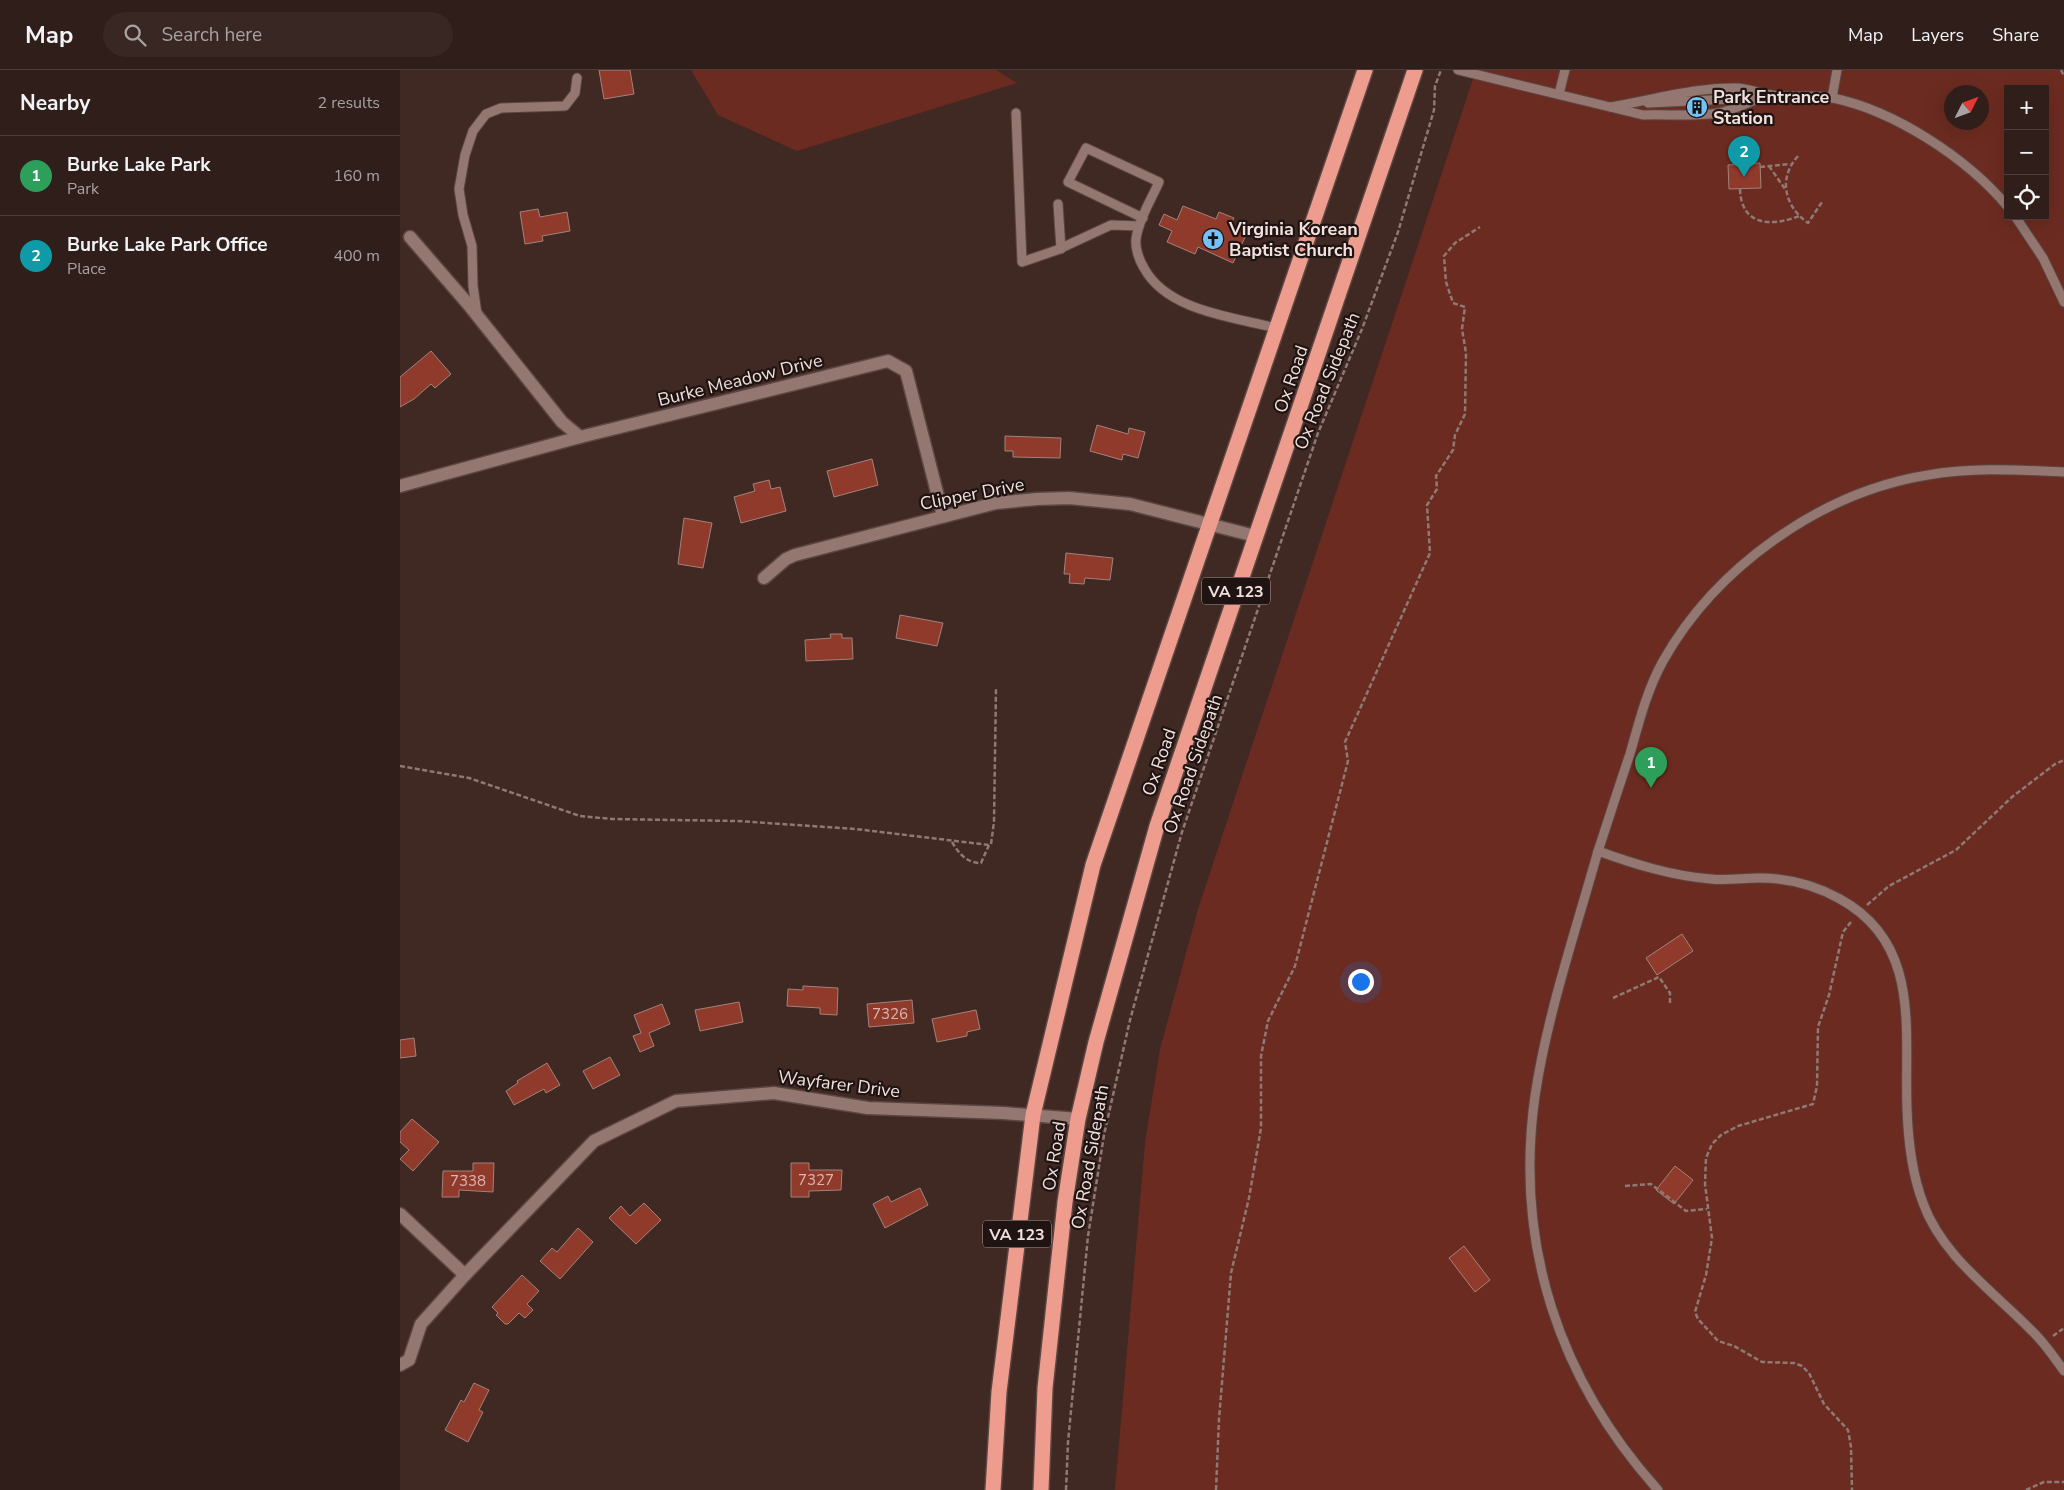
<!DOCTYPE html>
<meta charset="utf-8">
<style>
body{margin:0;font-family:"Nunito Sans",sans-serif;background:#382723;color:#f1f3f6}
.controls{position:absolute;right:15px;top:15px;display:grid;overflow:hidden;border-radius:0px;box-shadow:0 5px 20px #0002}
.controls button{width:45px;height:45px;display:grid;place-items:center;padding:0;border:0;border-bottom:1px solid #4b3c39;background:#301e1a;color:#f1f3f6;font:25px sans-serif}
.compass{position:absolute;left:1544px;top:15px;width:45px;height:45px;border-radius:50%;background:#301e1a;box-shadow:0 5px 20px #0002;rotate:48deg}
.you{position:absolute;left:960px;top:911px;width:18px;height:18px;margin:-12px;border:4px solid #fff;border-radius:50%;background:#1a73e8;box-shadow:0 0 0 8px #1a73e833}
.badge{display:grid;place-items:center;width:32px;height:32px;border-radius:50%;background:#2563eb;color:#fff;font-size:16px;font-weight:700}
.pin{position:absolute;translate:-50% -41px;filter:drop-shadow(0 1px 2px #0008)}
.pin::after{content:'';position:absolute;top:26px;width:18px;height:15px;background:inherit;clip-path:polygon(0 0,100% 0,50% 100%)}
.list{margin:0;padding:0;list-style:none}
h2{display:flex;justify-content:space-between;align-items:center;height:65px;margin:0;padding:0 20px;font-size:21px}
h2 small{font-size:16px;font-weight:400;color:#a8a2a2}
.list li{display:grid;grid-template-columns:32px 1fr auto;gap:15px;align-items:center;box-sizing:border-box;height:80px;padding:0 20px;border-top:1px solid #4b3c39}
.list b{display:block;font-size:19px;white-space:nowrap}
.list p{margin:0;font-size:16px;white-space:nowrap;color:#a8a2a2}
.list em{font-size:16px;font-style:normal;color:#a8a2a2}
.icon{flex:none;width:28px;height:28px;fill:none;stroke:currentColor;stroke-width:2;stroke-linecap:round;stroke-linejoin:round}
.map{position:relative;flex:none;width:1664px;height:1420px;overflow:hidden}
header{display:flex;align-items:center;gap:30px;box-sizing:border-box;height:70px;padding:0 25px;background:#301e1a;border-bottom:1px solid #4b3c39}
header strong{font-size:24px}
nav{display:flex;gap:28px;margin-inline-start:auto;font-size:18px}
.search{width:350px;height:45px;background:#382723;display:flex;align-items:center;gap:12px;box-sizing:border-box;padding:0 18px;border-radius:28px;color:#a8a2a2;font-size:19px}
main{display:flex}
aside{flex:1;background:#301e1a}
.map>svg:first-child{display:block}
.green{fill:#6c2b20;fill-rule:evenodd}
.building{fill:#903a2c;stroke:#a1837d}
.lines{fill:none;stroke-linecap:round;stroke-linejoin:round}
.lane-casing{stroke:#5b4642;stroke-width:11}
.street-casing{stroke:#5b4642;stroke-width:15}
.highway-casing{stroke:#5b4642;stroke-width:18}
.path{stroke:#8e7974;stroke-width:2.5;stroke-dasharray:5 2.5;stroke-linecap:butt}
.lane{stroke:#947771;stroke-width:9}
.street{stroke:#947771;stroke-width:12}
.highway{stroke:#ed9c8d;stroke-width:15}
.labels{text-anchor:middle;stroke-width:4.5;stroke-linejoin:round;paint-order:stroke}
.number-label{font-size:15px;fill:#d9b6b1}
.shield{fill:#1f1412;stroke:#b2a3a0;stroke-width:1}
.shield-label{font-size:16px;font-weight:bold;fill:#f1e0dd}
.poi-label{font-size:18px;font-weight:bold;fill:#f1e0dd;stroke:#1f1412;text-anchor:start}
.street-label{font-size:18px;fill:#f1e0dd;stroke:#1f1412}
</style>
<header>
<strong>Map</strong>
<div class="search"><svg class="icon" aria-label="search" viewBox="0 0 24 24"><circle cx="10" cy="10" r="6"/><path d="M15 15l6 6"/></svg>Search here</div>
<nav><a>Map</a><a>Layers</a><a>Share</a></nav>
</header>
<main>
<aside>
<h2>Nearby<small>2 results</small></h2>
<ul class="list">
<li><span class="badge" style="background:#2e9e5b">1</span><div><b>Burke Lake Park</b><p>Park</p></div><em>160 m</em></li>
<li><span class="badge" style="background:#0f9aa8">2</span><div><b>Burke Lake Park Office</b><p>Place</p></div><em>400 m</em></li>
</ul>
</aside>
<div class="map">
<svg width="1664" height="1420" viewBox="0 0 1664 1420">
<rect width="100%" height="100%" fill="#402823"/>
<g class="green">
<path d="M291,0H596L617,13L397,81L318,45Z"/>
<path d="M1076,0H1664V1420H715L745,1073L760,979L798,839ZM1608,19H1645V146H1608ZM1552,22H1582V52H1552Z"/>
</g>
<g class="building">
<path d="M199,0H230L234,24L204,29Z"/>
<path d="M1360,93L1361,118L1329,119L1328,95Z"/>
<path d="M783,136L816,149L819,142L834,148L830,156L847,163L833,193L798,177L795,184L767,172L772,161L759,155L764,144L777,150Z"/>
<path d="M138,139L140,147L167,142L170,161L142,166L143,171L125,174L120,142Z"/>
<path d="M31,281L51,304L35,318L31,314L14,329L0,337V307Z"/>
<path d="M697,355L728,364L729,358L745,362L738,388L723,384L722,390L690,381Z"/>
<path d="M605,366L661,368L660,388L613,387V381H605Z"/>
<path d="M472,389L478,415L434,427L427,401Z"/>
<path d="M369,410L371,419L380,417L386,441L341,453L334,427L355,421L353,414Z"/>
<path d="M284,448L312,453L303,498L278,494Z"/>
<path d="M666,483L713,488L710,510L685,508L684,514L669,513L670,504H664Z"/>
<path d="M500,545L543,553L537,576L496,568Z"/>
<path d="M430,564H442V568H452L453,589L406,591L405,570L431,568Z"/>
<path d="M1282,864L1293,881L1257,905L1246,888Z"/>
<path d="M403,916L438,918L437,945L420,944V938L387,936L388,919L403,920Z"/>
<path d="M512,930L514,953L469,957L467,934Z"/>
<path d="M339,932L343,952L300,961L295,940Z"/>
<path d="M262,934L270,954L249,963L254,976L240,982L233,966L241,963L234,945Z"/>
<path d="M576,940L580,959L567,962V966L537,972L532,949Z"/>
<path d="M14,968L16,986L0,988V970Z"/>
<path d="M210,987L220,1005L193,1019L183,1001Z"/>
<path d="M147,993L160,1015L146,1023L144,1019L114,1035L106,1021L118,1013L117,1011Z"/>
<path d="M12,1049L39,1072L13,1101L0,1089L9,1080L0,1072V1062Z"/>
<path d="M73,1093H94L93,1122L59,1120V1127H42L43,1101H73Z"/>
<path d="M391,1093H409V1100H442L441,1120L409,1121V1127H391Z"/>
<path d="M1275,1096L1293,1110L1274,1134L1256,1120Z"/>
<path d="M520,1118L528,1135L485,1158L473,1134L488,1126L491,1132Z"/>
<path d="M244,1133L261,1150L236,1174L209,1148L221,1136L230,1146Z"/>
<path d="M178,1158L193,1172L160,1209L140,1191L152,1178L157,1182Z"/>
<path d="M1064,1176L1090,1210L1075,1222L1049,1188Z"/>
<path d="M122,1205L139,1221L127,1234L133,1240L125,1248L119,1243L108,1254H105L96,1245L98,1243L92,1237Z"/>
<path d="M74,1313L89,1320L79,1340L83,1342L68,1372L45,1360L61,1330L64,1332Z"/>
</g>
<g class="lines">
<g class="lane-casing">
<g id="lane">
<path d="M1058,0L1243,45C1268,44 1293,47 1318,43C1335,40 1352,30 1370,25"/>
<path d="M1159,24L1165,0"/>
<path d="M1432,28L1437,0"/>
<path d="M1248,33L1352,28"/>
<path d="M1211,37C1253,30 1295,17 1338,18C1350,19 1361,24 1372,25C1392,28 1413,24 1433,28C1495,41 1567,88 1608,137"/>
<path d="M616,43L622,192L657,180L711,155L739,156"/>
<path d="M658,134L661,179"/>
<path d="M1615,146L1643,188L1664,232"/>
<path d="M743,148L668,112L686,78L759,112C751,130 739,149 736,169C735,178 739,190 744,198C767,241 833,247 876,258"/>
<path d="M77,244L73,216L72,176L63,145L59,119L65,85L73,61L86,44L101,38L165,36L175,23L177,8"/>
<path d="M1198,781C1209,748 1219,716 1230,684C1239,652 1247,620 1263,591C1316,497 1421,422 1528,405C1572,397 1619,400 1664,402"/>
<path d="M1258,1420C1159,1310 1114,1174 1135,1026C1147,945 1176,860 1198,781C1234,794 1272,806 1311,809C1326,811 1343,808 1359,808C1387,808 1415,815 1440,829C1522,874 1504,961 1507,1038C1508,1069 1512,1104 1523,1133C1542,1186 1593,1221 1631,1260C1644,1272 1654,1287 1664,1301"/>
</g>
</g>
<g class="street-casing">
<g id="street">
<path d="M10,167L68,234L162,352L180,367L488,291L506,301L543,446"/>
<path d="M0,416L180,367"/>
<path d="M364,508L386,489L395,485L596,433L637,429L669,428L730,434L855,466"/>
<path d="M0,1144L65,1205"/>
<path d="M0,1295L9,1290L21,1254L65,1205L194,1071L276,1031L374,1023L468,1038L603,1043L678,1049"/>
</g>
</g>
<g class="highway-casing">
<g id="highway">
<path d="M593,1420L599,1322L633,1045L693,795L965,0"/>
<path d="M641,1420L645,1318L665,1132L678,1049L696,972L757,756L1015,0"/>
</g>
</g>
<g class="path">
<path d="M1661,0L1664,6"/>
<path d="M1398,86C1378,108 1384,136 1408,153L1422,132"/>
<path d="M1369,96L1385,119"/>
<path d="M1360,97L1390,94"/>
<path d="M1340,119C1341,156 1371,157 1399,146"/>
<path d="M0,696L69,708L180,746L212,749L337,751L456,759L589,775L591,774L594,752L596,617"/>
<path d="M552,772C559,784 567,793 581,793L589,775"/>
<path d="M1467,835L1489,816L1556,780L1612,727L1655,694L1664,690"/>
<path d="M1451,852L1443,862L1429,925L1418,957L1417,1016L1413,1034L1338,1056L1321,1065L1312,1074L1306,1088L1305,1114L1312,1168L1306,1205L1295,1242L1298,1249L1318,1271L1334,1276L1362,1292L1394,1293L1402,1296L1409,1303L1424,1334L1448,1360L1451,1377L1452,1420"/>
<path d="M1213,928L1259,907L1270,923V935"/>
<path d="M1225,1116L1251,1114L1286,1141L1307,1139"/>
<path d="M1653,1266L1664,1258"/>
<path d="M666,1420L668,1372L688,1166L704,1065L730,950L782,762L918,363L962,259L998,162L1034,40L1035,16L1041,0"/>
<path d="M816,1420L819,1349L831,1203L849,1128L861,1058V986L868,951L895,896L948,691L945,672L1030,483L1027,435L1037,419L1036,406L1053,380L1055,365L1065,344L1066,283L1062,259L1065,237L1053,233L1046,212L1044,186L1055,173L1080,157"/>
<path d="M1626,1420L1644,1412H1664"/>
</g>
<use href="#lane" class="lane"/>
<use href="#street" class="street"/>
<use href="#highway" class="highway"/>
</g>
<defs>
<g id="building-disc" transform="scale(1.125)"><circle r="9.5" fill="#75c0f6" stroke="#1f1412"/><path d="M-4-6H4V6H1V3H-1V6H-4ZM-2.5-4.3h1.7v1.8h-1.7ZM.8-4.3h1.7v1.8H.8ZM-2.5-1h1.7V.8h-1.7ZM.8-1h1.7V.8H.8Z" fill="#111"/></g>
<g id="church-disc" transform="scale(1.125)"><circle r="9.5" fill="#75c0f6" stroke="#1f1412"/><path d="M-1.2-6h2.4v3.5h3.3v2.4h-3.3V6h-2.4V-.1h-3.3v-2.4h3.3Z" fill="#111"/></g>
</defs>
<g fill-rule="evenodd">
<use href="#building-disc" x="1297" y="37"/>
<use href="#church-disc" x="813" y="169"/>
</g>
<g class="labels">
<g class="number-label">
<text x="490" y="949">7326</text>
<text x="416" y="1115">7327</text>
<text x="68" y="1116">7338</text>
</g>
<g class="shield">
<rect x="802" y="507.5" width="68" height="27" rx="4"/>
<rect x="583" y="1150.5" width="68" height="27" rx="4"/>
</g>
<g class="shield-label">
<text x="836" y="527">VA 123</text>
<text x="617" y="1170">VA 123</text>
</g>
<g class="poi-label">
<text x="1313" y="33">Park Entrance<tspan x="1313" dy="21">Station</tspan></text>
<text x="829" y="165">Virginia Korean<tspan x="829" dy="21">Baptist Church</tspan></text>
</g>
<g class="street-label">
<text transform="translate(891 309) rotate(-71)" y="6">Ox Road</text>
<text transform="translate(340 310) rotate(-14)" y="6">Burke Meadow Drive</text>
<text transform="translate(927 311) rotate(-68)" y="6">Ox Road Sidepath</text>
<text transform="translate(572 424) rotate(-11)" y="6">Clipper Drive</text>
<text transform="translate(759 692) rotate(-71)" y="6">Ox Road</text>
<text transform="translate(793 694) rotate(-71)" y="6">Ox Road Sidepath</text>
<text transform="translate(439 1014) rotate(7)" y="6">Wayfarer Drive</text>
<text transform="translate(654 1086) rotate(-81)" y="6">Ox Road</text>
<text transform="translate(690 1087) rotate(-80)" y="6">Ox Road Sidepath</text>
</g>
</g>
</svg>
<div class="controls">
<button>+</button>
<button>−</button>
<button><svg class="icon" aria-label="locate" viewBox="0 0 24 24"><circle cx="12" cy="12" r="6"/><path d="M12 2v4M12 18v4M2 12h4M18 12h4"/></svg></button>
</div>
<svg class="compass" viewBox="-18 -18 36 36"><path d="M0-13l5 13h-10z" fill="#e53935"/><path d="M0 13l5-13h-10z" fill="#a8a2a2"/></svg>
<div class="you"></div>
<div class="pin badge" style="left:1251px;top:718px;background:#2e9e5b">1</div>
<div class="pin badge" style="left:1344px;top:107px;background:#0f9aa8">2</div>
</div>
</main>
